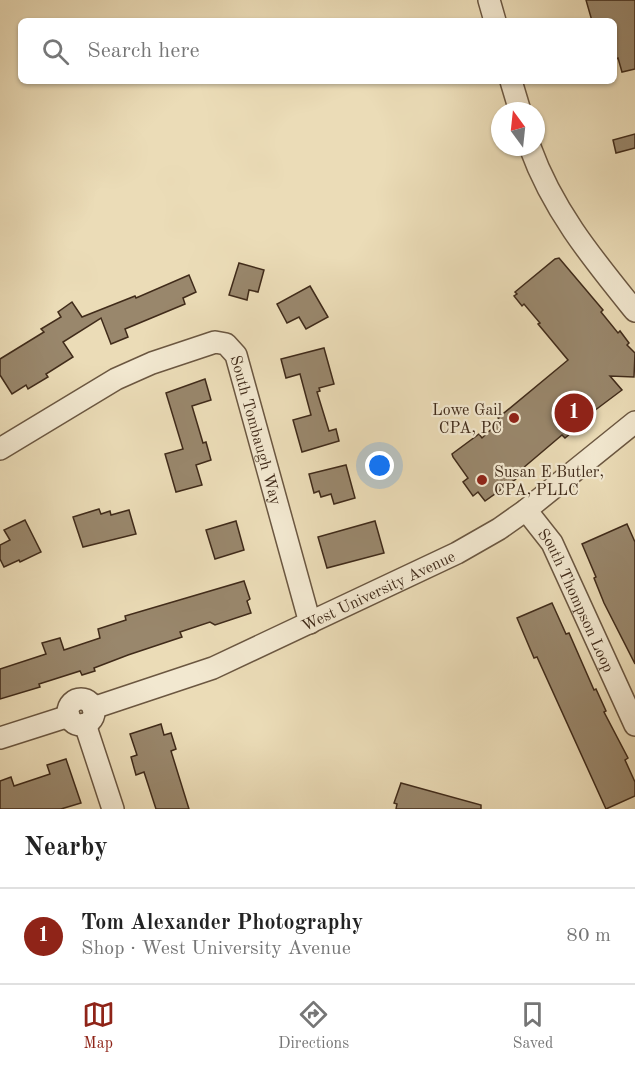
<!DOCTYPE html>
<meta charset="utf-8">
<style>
body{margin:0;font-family:"Old Standard TT",serif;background:#f6f6f6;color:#222}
.compass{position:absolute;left:491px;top:102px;width:54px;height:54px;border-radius:50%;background:#fff;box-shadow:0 2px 4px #0004;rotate:345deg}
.you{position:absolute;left:380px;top:466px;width:21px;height:21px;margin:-15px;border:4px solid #fff;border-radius:50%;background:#1a73e8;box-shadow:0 0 0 9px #1a73e833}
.badge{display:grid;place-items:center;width:39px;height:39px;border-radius:50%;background:#8f2418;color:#fff;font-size:20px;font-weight:700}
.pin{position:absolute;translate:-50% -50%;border:3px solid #fff;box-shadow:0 2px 6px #0006}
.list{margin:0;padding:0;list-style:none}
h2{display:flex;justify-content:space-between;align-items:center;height:78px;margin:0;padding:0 24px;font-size:26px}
h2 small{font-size:20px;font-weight:400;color:#767676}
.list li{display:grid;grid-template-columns:39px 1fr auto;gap:18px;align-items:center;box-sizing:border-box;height:96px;padding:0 24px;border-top:2px solid #e0e0e0}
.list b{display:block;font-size:22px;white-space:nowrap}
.list p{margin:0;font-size:20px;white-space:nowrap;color:#767676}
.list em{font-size:20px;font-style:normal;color:#767676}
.icon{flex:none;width:33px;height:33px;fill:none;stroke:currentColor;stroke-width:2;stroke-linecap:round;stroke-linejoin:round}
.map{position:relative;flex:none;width:635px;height:809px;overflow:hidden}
.search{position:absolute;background:#fff;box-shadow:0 2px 4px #0004;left:18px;right:18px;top:18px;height:66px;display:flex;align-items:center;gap:15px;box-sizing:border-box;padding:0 21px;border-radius:9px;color:#767676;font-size:22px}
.sheet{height:174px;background:#fff}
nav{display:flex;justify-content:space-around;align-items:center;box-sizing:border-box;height:84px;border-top:2px solid #e0e0e0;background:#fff;font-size:16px;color:#767676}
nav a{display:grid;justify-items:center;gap:3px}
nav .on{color:#8f2418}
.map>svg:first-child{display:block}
.building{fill:#99876c;stroke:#402b1a;stroke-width:1.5}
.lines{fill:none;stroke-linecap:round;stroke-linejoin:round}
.minor-casing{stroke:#6b5741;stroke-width:24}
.minor{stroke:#f2e8d0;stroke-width:21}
.poi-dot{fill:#8f2418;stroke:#f2e8d0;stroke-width:2}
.labels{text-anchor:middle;stroke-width:4.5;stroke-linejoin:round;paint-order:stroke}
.poi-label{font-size:16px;fill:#402b1a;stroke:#f2e8d0;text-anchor:end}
.street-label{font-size:16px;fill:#402b1a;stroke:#f2e8d0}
</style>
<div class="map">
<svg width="635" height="809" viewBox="0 0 635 809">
<rect width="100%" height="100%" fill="#ebdcb7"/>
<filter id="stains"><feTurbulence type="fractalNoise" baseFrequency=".00333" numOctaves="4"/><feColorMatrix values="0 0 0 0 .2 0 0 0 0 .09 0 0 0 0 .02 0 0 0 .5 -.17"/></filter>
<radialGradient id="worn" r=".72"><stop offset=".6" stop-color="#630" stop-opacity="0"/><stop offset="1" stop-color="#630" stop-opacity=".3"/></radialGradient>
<g class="building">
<path d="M586,0H635V69L622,72L618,58L614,60V21H592Z"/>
<path d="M635,134V148L616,153L613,140Z"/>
<path d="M559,258L603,310L601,312L618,333L620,331L629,343L627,345L635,353L634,377L610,376L622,390L586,417L588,419L565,438L562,435L516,474V479L485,501L478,492L473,496L463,482L468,478L453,457L452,454L479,434L482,438L500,421L498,418L568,360L538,324L540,323L524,304L522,306L514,296L517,294L515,292L555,259Z"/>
<path d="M239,263L264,270L258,292L249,290L247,300L229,295Z"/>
<path d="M189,275L196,292L183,298L185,304L125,329L128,337L111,344L101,318L63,342L73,357L46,374L48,377L28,389L26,385L12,394L0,375V359L44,332L41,329L61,317L58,312L72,302L82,317L135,296L136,298Z"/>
<path d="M310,286L328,317L306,329L299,317L287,323L277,304Z"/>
<path d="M324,348L334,384L319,388L320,391L317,392L329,431L336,429L339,441L302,452L293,420L311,415L300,374L286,378L281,359Z"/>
<path d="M205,379L211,400L192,406L203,443L206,442L211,460L196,465L202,485L176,492L165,454L183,449L166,393Z"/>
<path d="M346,465L355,498L334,504L331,494L321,497L319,491L314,493L309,474Z"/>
<path d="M99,509L101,514L110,511L111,515L129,510L136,534L83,547L73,517Z"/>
<path d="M25,520L41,552L20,562L19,560L4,567L0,559V545L10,540L4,530Z"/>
<path d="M236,521L244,550L215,559L206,530Z"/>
<path d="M375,521L384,553L327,568L318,537Z"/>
<path d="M627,524L635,542V664L604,603L594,578L596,577L582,544Z"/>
<path d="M244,581L250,599L247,601L251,613L215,625L210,622L180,632L182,637L128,655L94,668L95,671L82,675L80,671L39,684L40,687L0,699V669L46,654L42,643L60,638L64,650L100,638L98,629L126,620L125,616Z"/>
<path d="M552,603L566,634L569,633L594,690L596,689L606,711L604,712L628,758L625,760L635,782V796L606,809L537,657L534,658L517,618Z"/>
<path d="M161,724L164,735L171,733L176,749L171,751L189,809H156L144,772L136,775L131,757L137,755L130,734Z"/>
<path d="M66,759L81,803L61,809H0V781L11,777L14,786L50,774L47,765Z"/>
<path d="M401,783L481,805V809H396L397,804L394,803Z"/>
</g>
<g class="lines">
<g class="minor-casing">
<g id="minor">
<path d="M489,0L495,21"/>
<path d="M511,81L520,111"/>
<path d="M530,147C553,211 593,259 635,311"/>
<path id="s1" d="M0,449L116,379L152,363L215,342L226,344L236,355L310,623"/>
<path id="s2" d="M526,510L552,543L635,725"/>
<circle cx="81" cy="712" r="13"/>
<path id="s3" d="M93,708L213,668L457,553L499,529L526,510L635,422"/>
<path d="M85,724L113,809"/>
<path d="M0,738L69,716"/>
</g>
</g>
<use href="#minor" class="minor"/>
</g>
<g class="poi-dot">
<circle cx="514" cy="418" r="6"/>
<circle cx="482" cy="480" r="6"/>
</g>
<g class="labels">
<g class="poi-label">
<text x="502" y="415">Lowe Gail<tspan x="502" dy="18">CPA, PC</tspan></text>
<text x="494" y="477" text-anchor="start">Susan E Butler,<tspan x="494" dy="18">CPA, PLLC</tspan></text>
</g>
<g class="street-label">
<text dy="6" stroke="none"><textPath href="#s1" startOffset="345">South Tombaugh Way</textPath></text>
<text dy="6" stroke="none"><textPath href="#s3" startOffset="309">West University Avenue</textPath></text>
<text dy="6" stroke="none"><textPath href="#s2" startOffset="104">South Thompson Loop</textPath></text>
</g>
</g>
<rect width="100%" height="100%" filter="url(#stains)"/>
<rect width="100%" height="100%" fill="url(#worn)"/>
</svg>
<svg class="compass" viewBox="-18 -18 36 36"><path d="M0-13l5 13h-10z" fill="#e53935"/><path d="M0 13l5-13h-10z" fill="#767676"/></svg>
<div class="you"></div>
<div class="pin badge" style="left:574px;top:413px">1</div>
<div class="search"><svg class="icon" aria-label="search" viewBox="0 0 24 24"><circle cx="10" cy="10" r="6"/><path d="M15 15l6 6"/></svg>Search here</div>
</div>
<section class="sheet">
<h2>Nearby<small></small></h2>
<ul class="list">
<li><span class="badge">1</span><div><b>Tom Alexander Photography</b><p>Shop · West University Avenue</p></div><em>80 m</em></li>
</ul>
</section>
<nav>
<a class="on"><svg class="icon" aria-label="map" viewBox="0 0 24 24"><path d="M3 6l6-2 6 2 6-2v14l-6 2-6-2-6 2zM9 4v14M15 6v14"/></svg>Map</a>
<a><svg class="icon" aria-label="directions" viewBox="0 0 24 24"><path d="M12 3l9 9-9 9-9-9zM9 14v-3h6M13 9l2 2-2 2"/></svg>Directions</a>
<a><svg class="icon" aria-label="saved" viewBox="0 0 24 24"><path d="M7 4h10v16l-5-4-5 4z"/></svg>Saved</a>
</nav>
